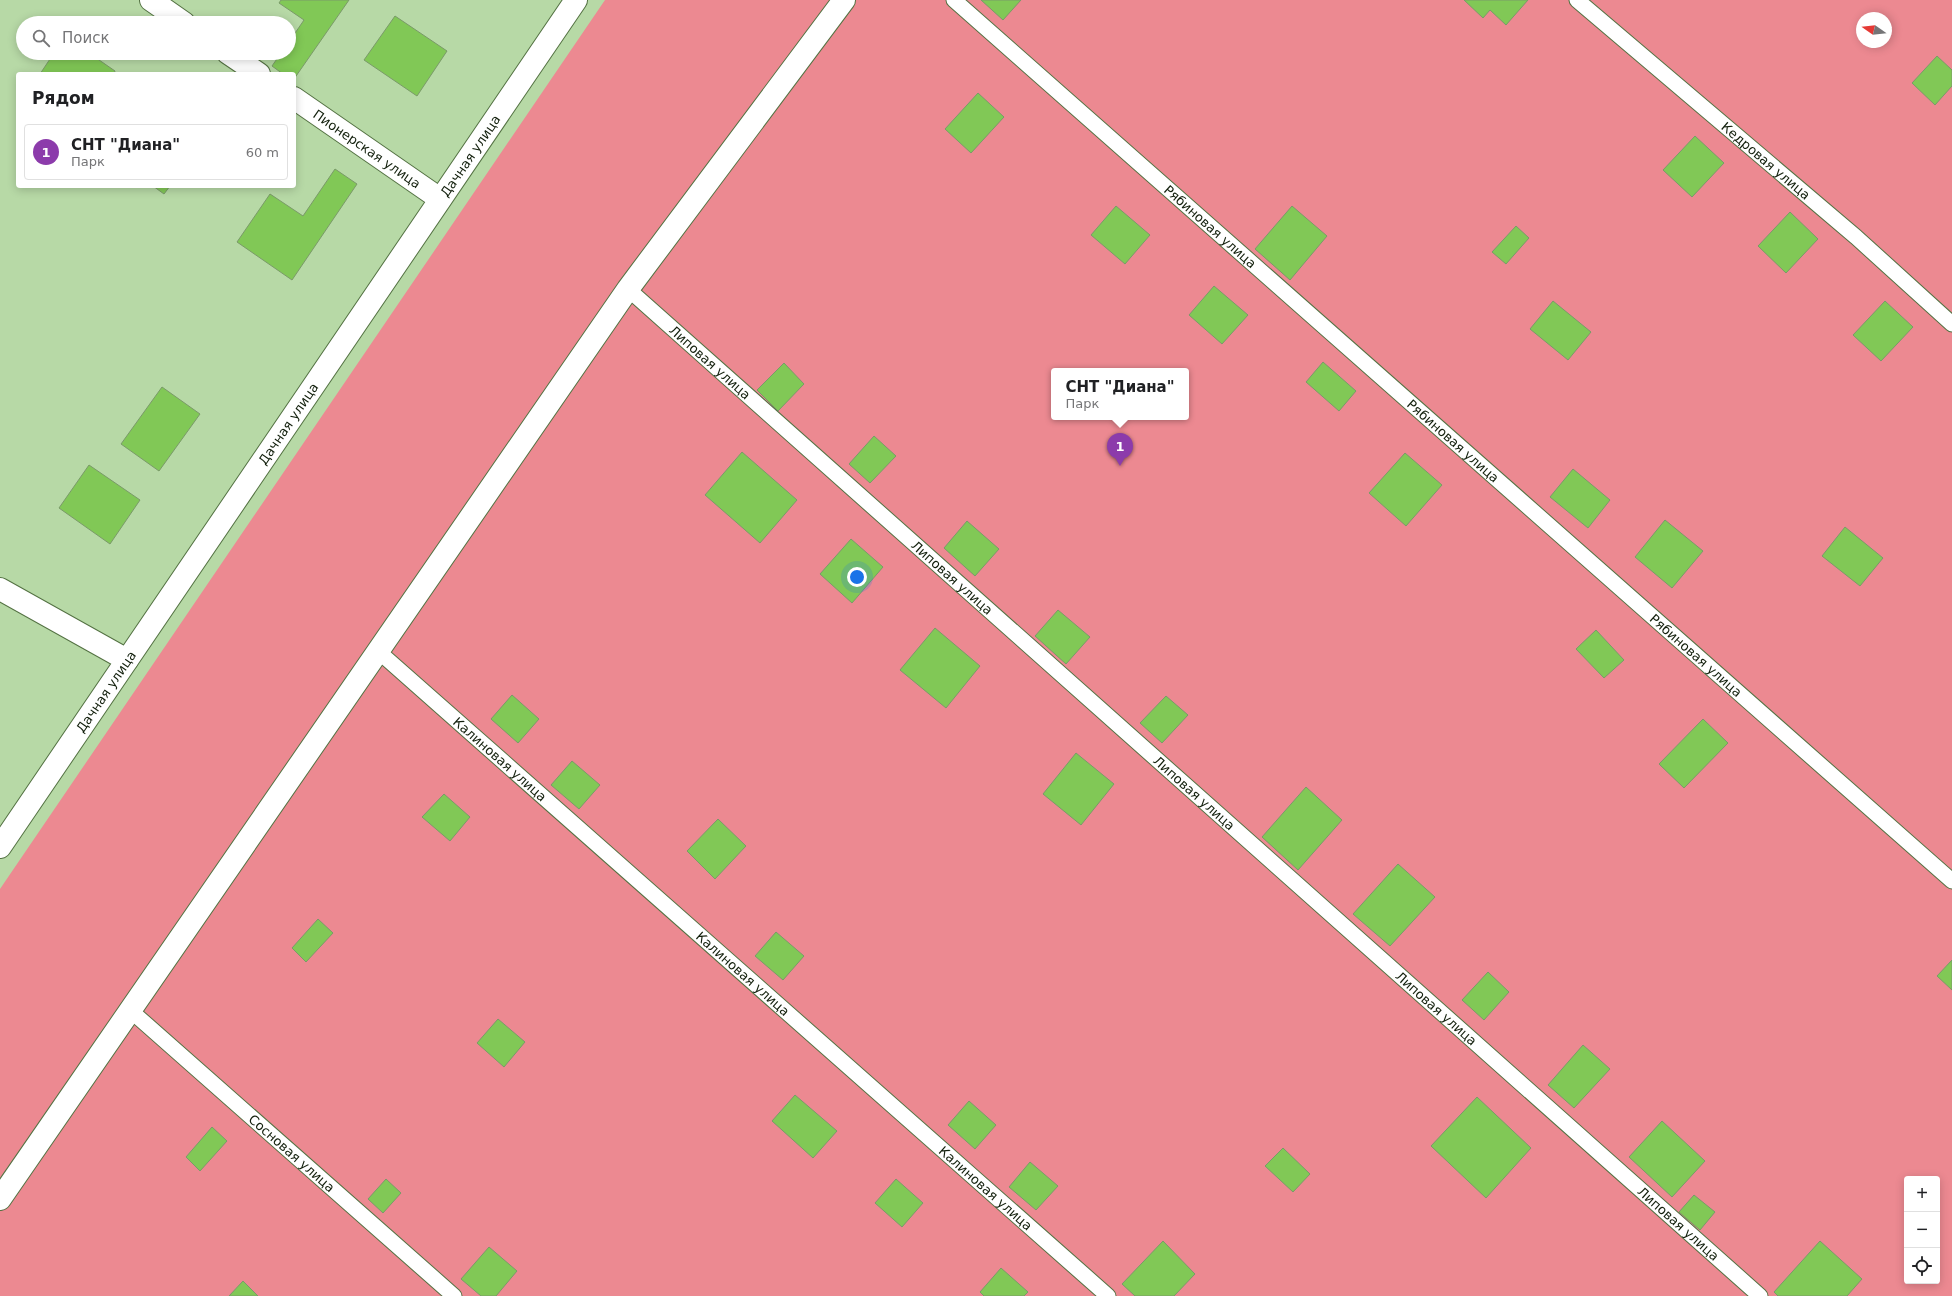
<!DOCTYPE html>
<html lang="ru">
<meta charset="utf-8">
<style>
:root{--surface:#fff;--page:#f6f6f6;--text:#202124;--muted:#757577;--line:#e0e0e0;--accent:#8c3bab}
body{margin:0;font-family:"DejaVu Sans",sans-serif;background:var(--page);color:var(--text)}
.controls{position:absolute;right:12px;bottom:12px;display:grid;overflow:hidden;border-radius:4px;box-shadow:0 2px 10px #0003}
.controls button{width:36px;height:36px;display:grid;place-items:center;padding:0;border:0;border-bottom:1px solid var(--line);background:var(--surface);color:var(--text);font:20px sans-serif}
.compass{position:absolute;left:1856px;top:12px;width:36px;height:36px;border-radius:50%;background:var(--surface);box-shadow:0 2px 10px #0003;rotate:284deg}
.you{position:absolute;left:857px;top:577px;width:14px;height:14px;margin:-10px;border:3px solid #fff;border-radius:50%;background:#1a73e8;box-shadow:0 0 0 6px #1a73e833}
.badge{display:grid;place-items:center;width:26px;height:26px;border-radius:50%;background:var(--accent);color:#fff;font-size:13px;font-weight:700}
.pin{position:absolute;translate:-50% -33px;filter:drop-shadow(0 1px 2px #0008)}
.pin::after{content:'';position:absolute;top:21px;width:14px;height:12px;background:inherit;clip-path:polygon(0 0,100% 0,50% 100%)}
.popup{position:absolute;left:1051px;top:368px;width:138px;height:52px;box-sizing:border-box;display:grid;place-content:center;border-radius:4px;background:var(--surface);filter:drop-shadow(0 1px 3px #0005);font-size:13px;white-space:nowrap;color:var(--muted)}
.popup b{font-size:15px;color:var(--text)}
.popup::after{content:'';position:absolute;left:50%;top:100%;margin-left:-8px;border:8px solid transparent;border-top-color:var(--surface)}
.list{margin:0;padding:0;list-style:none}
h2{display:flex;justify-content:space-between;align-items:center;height:52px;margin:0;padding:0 16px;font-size:17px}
h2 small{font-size:13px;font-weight:400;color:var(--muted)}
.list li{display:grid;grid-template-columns:26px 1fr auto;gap:12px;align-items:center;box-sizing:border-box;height:56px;margin:0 8px 8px;padding:0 8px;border:1px solid var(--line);border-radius:4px}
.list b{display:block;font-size:15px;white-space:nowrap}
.list p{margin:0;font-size:13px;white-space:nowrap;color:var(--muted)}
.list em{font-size:13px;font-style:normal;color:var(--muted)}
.icon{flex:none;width:22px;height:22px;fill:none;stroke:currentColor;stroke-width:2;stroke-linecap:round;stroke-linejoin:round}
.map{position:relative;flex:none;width:1952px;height:1296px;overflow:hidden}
.search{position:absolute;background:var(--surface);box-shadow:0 2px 10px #0003;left:16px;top:16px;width:280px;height:44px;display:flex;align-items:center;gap:10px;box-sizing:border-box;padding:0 14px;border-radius:22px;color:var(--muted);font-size:15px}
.panel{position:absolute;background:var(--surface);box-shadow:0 2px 10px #0003;left:16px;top:72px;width:280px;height:116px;border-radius:4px}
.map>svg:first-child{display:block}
.green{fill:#ec8991;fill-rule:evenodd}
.building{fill:#81c856;stroke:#7a9a69}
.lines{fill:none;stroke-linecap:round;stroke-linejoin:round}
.service-casing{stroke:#547243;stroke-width:17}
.minor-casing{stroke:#547243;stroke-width:24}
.service{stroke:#fff;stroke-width:15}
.minor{stroke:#fff;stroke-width:22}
.labels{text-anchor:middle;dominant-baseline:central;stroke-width:4;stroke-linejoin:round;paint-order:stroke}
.street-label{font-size:13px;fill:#121f0c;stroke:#c4e6b2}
</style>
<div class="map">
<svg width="1952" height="1296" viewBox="0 0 1952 1296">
<rect width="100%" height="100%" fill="#b7d9a6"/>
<path class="green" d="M605,0H1952V1296H0V889ZM1862,18H1886V42H1862ZM1054,371H1186V417H1054ZM1907,1179H1937V1281H1907Z"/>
<path class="building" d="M281,0H349L294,79V74H283L272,66L281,53H289V42L304,20L279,3Z
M981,0H1021L1003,20Z
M1464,0H1528L1506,25L1490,10L1483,18Z
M395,16L447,51L417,96L364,60Z
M54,53H89L115,71L114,74H40Z
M1937,56L1952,70V86L1935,105L1912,83Z
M978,93L1004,117L971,153L945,129Z
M1695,136L1724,163L1692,197L1663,170Z
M335,169L357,184L292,280L237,242L270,194L303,216Z
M153,186H170L164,194Z
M1116,206L1150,235L1125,264L1091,235Z
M1292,206L1327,236L1290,280L1255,249Z
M1790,212L1818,239L1786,273L1758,246Z
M1516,226L1529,238L1506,264L1492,252Z
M1214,286L1248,315L1222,344L1189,315Z
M1553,301L1591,332L1568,360L1530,329Z
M1885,301L1913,327L1881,361L1853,335Z
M1323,362L1356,391L1339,411L1306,382Z
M784,363L804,384L778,411L757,390Z
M162,387L200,414L159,471L121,444Z
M874,436L896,456L870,483L849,464Z
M742,452L797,500L760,543L705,495Z
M1405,453L1442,485L1406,526L1369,493Z
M89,465L140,500L110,544L59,508Z
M1573,469L1610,500L1588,528L1550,497Z
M1665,520L1703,551L1672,588L1635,557Z
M967,521L999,549L975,576L944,548Z
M1845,527L1883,558L1860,586L1822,556Z
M851,539L883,567L852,603L820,574Z
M1058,610L1090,637L1066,664L1035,636Z
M935,628L980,666L946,708L900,670Z
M1596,630L1624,660L1604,678L1576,649Z
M512,695L539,719L518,743L491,719Z
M1166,696L1188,715L1162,743L1140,723Z
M1703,719L1728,743L1684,788L1659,764Z
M1076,753L1114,784L1081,825L1043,794Z
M572,761L600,785L579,809L551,785Z
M1306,787L1342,820L1298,870L1262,837Z
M444,794L470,817L450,841L422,817Z
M718,819L746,846L715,879L687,851Z
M1398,864L1435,897L1390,946L1353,914Z
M318,919L333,933L306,962L292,948Z
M776,932L804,956L783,980L755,956Z
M1952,960V990L1937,976Z
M1488,972L1509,992L1484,1020L1462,1000Z
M498,1019L525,1042L504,1067L477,1043Z
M1583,1045L1610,1069L1574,1108L1548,1085Z
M795,1095L837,1131L813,1158L772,1121Z
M1477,1097L1531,1148L1486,1198L1431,1146Z
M969,1101L996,1125L975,1149L948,1125Z
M1662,1121L1705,1161L1672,1197L1629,1157Z
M212,1127L227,1141L200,1171L186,1157Z
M1283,1148L1310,1174L1293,1192L1265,1166Z
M1030,1162L1058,1186L1036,1210L1009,1187Z
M386,1179L401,1193L383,1213L368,1199Z
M896,1179L923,1203L902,1227L875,1203Z
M1694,1195L1715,1212L1700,1230L1679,1212Z
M1163,1241L1195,1274L1174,1296H1135L1122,1284Z
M1820,1241L1862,1279L1847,1296H1778L1774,1292Z
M489,1247L517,1271L496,1296H481L461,1279Z
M1001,1268L1028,1292L1024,1296H984L980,1292Z
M243,1281L258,1296H229Z"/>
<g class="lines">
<g class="service-casing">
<g id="service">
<path id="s1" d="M954,0L1952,881"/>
<path id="s2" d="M1577,0L1856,237L1952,324"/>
<path id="s3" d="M628,289L1760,1296"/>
<path id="s4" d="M378,651L1108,1296"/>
<path id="s5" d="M130,1010L454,1296"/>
</g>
</g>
<g class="minor-casing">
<g id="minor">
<path d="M151,0L184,23"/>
<path d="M228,53L259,74"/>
<path id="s6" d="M294,98L440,199"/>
<path d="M0,589L127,660"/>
<path id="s7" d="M0,847L576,0"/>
<path d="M0,1199L628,289L844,0"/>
</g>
</g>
<use href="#service" class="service"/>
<use href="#minor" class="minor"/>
</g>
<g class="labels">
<g class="street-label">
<text stroke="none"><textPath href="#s6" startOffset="89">Пионерская улица</textPath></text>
<text stroke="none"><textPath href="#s7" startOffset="836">Дачная улица</textPath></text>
<text stroke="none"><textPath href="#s2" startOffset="248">Кедровая улица</textPath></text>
<text stroke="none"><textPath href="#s1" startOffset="342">Рябиновая улица</textPath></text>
<text stroke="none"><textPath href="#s3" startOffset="110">Липовая улица</textPath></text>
<text stroke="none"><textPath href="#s7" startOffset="512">Дачная улица</textPath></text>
<text stroke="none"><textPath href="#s1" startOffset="666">Рябиновая улица</textPath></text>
<text stroke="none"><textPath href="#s3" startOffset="434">Липовая улица</textPath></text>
<text stroke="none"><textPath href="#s1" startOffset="990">Рябиновая улица</textPath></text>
<text stroke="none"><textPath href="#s7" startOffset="188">Дачная улица</textPath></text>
<text stroke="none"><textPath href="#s4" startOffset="163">Калиновая улица</textPath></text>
<text stroke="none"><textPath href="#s3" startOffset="758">Липовая улица</textPath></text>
<text stroke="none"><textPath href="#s4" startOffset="487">Калиновая улица</textPath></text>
<text stroke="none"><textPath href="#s3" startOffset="1082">Липовая улица</textPath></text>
<text stroke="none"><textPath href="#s5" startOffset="216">Сосновая улица</textPath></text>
<text stroke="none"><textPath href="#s4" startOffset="811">Калиновая улица</textPath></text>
<text stroke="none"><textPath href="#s3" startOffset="1406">Липовая улица</textPath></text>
</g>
</g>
</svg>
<div class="controls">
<button>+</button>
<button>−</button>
<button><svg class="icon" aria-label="locate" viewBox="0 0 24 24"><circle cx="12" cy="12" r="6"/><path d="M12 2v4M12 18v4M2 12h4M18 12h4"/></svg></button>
</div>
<svg class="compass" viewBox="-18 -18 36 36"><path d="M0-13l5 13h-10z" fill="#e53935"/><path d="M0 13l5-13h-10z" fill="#757577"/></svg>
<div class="you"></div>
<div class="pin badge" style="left:1120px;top:466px">1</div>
<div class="popup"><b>СНТ &quot;Диана&quot;</b>Парк</div>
<div class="search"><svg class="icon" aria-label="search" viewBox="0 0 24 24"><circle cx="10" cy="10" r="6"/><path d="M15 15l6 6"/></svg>Поиск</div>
<section class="panel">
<h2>Рядом<small></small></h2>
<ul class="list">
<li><span class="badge">1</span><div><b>СНТ &quot;Диана&quot;</b><p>Парк</p></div><em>60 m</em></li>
</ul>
</section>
</div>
